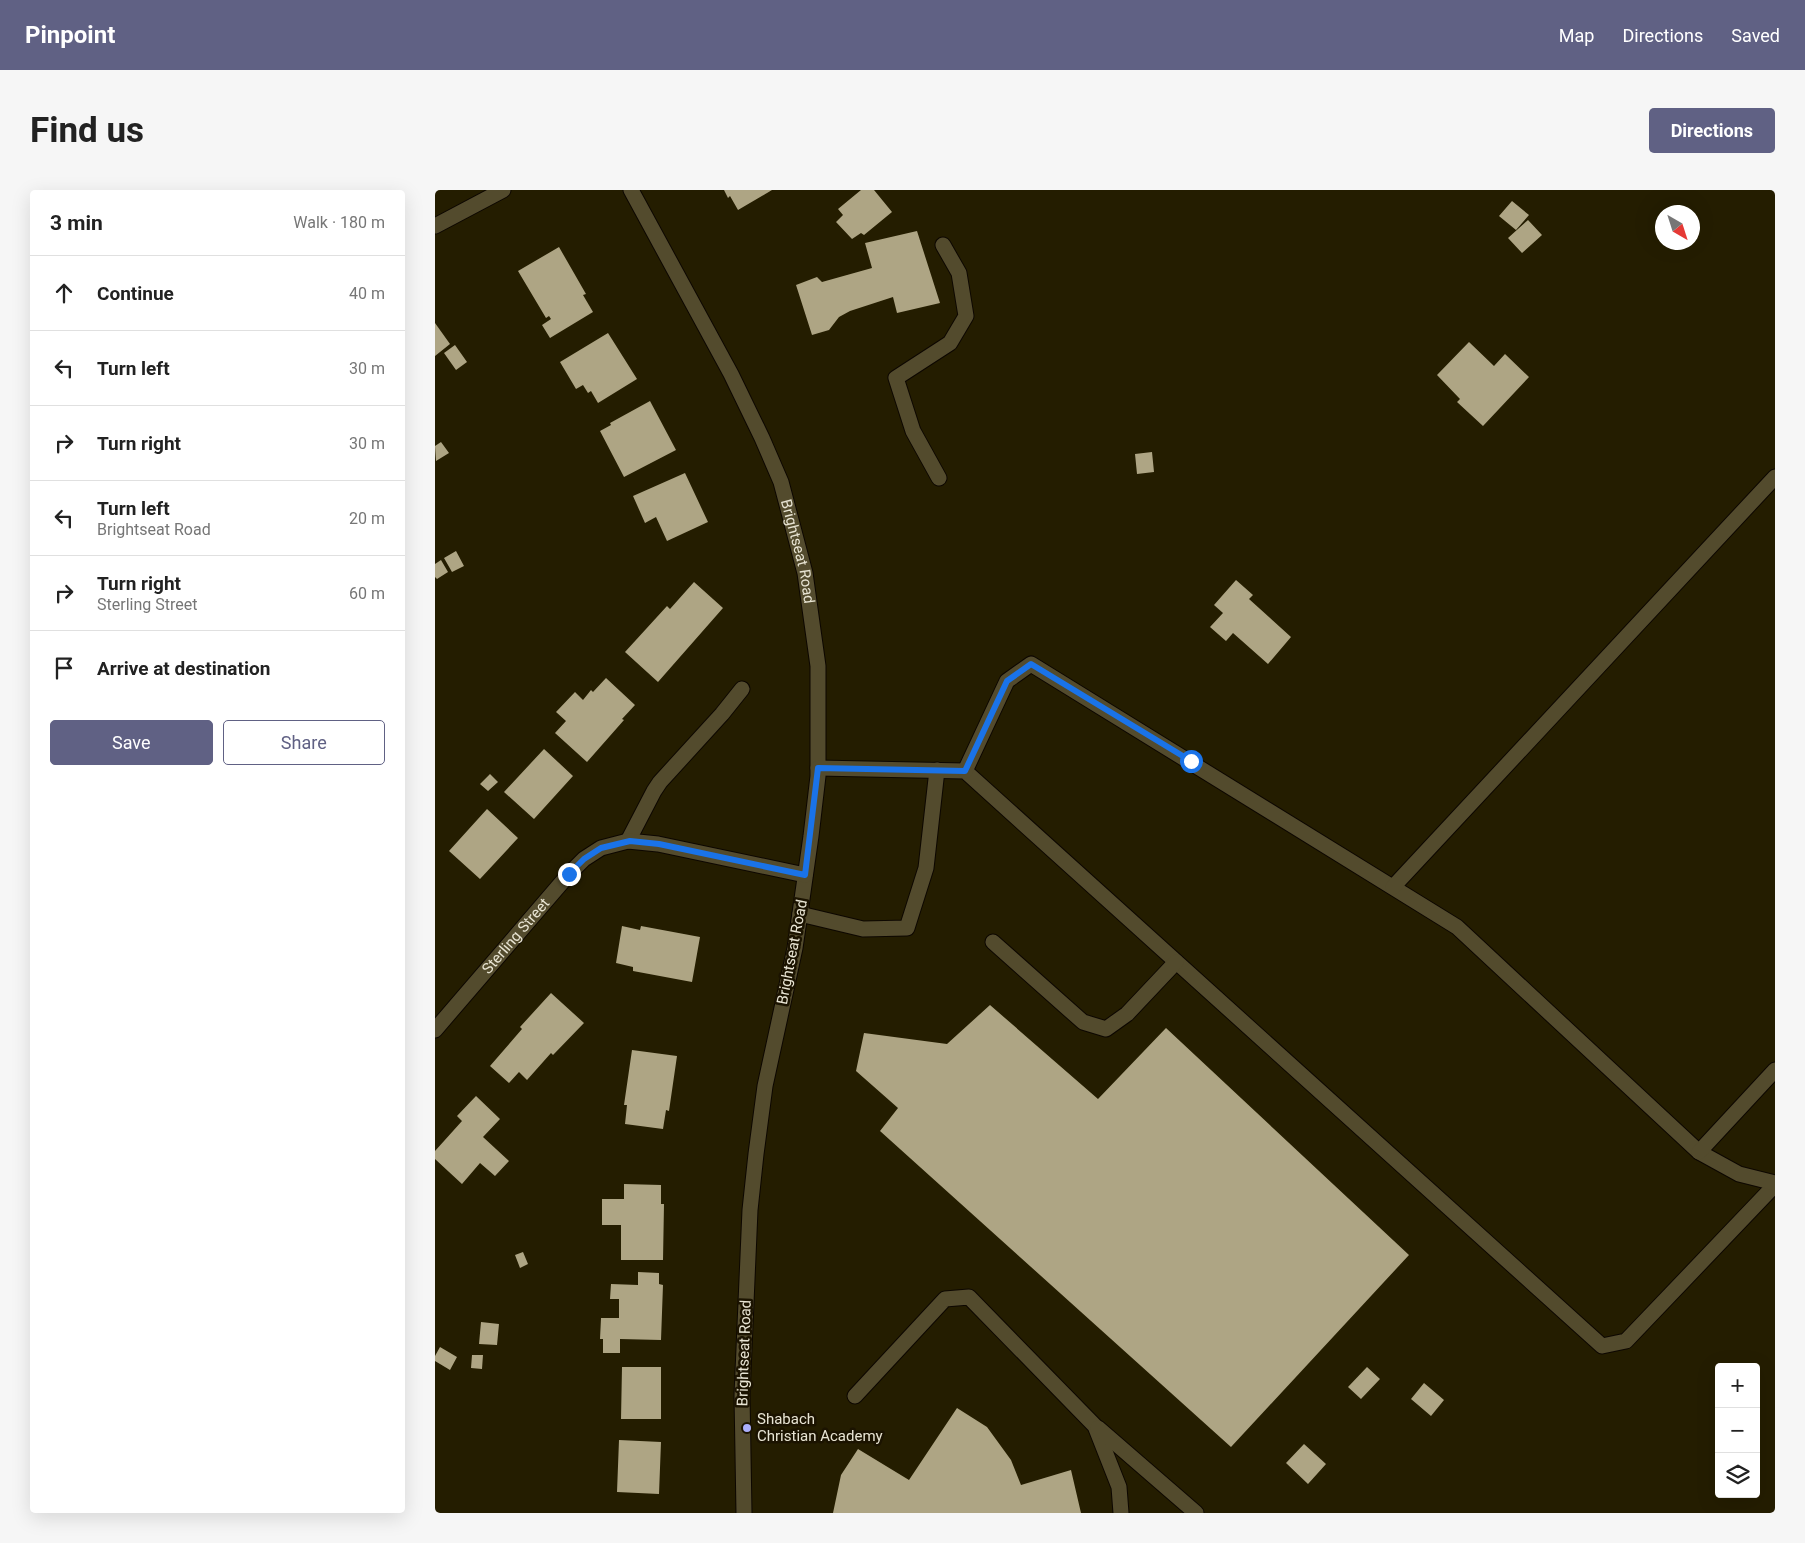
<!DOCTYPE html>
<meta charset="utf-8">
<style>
:root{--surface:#fff;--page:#f6f6f6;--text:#222;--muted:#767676;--line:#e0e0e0;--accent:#606184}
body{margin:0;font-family:Roboto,sans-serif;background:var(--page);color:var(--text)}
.controls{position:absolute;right:15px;bottom:15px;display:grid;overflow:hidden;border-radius:5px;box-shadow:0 5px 20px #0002}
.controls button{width:45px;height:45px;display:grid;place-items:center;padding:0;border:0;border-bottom:1px solid var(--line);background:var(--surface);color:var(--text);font:25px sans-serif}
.compass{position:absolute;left:1220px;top:15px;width:45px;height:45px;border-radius:50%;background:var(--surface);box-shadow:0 5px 20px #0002;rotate:141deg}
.stop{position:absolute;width:15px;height:15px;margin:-11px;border:4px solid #1a73e8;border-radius:50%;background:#fff}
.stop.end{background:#1a73e8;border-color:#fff;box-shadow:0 1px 5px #0008}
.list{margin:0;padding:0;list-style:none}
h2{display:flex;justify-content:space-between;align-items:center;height:65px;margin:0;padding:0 20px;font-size:21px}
h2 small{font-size:16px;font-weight:400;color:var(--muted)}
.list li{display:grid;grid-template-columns:32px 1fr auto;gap:15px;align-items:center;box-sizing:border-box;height:75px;padding:0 20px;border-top:1px solid var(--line)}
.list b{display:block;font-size:19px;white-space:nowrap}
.list p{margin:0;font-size:16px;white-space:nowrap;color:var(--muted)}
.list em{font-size:16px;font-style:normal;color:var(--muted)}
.actions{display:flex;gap:10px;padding:15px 20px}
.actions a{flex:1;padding:11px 0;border:1px solid var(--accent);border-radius:5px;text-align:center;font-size:18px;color:var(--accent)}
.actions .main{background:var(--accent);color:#fff}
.icon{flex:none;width:28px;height:28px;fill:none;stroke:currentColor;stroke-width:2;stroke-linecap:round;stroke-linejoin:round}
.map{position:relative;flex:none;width:1340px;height:1323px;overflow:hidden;border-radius:5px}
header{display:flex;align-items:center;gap:30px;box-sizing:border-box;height:70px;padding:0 25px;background:var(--accent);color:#fff}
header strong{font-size:24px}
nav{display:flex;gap:28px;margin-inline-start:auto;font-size:18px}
.intro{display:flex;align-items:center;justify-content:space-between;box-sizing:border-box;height:120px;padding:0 30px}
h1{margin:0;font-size:35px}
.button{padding:12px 22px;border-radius:5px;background:var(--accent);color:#fff;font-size:18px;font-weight:700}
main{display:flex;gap:30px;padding:0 30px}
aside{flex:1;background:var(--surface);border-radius:5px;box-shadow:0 5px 20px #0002}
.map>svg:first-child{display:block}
.building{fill:#aea584}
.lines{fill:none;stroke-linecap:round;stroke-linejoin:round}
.minor-casing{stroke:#0d0700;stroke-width:17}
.minor{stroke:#534b2d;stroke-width:15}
.route{stroke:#1a73e8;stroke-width:6}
.poi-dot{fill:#abaffb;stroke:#1b1300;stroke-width:2}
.labels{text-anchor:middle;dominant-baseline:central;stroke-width:5;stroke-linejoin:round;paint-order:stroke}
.street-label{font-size:15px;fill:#e8e4d3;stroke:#1b1300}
.poi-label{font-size:15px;fill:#e8e4d3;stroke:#1b1300;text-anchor:start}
</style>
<header>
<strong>Pinpoint</strong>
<nav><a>Map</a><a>Directions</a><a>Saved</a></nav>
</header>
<div class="intro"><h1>Find us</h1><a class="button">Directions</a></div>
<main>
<aside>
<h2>3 min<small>Walk · 180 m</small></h2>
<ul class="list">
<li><svg class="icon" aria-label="ahead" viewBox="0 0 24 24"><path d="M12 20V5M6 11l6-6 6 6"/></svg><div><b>Continue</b></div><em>40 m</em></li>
<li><svg class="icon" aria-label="left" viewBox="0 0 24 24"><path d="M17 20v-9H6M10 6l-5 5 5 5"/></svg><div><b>Turn left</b></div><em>30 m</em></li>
<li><svg class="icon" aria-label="right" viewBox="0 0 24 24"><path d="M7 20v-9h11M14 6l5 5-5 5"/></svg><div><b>Turn right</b></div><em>30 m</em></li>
<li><svg class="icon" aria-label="left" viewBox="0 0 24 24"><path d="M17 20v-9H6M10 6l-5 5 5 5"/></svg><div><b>Turn left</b><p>Brightseat Road</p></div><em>20 m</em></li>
<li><svg class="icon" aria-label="right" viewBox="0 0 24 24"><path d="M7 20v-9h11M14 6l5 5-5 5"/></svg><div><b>Turn right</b><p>Sterling Street</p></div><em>60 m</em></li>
<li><svg class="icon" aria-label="arrive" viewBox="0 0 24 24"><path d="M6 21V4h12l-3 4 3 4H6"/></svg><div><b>Arrive at destination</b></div></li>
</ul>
<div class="actions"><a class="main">Save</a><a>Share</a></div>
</aside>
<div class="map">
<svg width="1340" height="1323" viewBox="0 0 1340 1323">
<rect width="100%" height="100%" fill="#241d00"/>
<path class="building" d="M289,0H337L303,20L295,6L293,8Z
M426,0H439L457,22L429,45L426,43L417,49L401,32L408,25L403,19Z
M1077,11L1094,25L1081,40L1064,26Z
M1093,30L1107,45L1087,63L1073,48Z
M482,41L505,113L462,123L458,107L415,121L404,127L394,140L377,145L361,95L382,87L387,92L437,78L430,53Z
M124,57L151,104L148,105L158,122L115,148L107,135L116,129L114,126L111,128L83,81Z
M0,133L15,154L0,166Z
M173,143L202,189L163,213L156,201L153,203L148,195L141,199L125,172Z
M1034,152L1059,176L1070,164L1094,187L1048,236L1022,212L1025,209L1002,185Z
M20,155L32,172L21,180L9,163Z
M215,211L241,260L189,287L165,241L176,235L175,233Z
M6,252L14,263L1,271L0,256Z
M717,262L719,282L702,284L700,264Z
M250,283L273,332L232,351L221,327L210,333L198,306Z
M21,361L29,376L17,382L9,368Z
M6,370L13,382L2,389L0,387V374Z
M801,390L818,405L814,409L856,447L833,474L798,443L791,451L775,437L788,423L779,415Z
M259,392L288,418L223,492L190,462L232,416L235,419Z
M171,488L200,515L187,529L189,530L152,572L120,543L131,531L121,522L140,502L148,510L156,500L158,502Z
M109,559L138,586L99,629L69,602Z
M55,584L63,592L53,601L45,594Z
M52,619L83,648L45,689L14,661Z
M187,736L205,740L206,736L265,747L257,792L198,781V777L181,773Z
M116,803L149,833L118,865L116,863L92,890L84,882L74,893L55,876L87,839L85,837Z
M555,815L663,909L731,838L974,1065L796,1257L445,941L463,918L421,881L429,843L512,854Z
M197,860L242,866L234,921L231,920L228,939L190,934L192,915H189Z
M41,906L65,929L48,947L74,971L60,986L45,973L27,994L0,969V961L27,931L22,926Z
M189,994L226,995V1014H229L228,1070H186V1035H167V1009H189Z
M88,1062L93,1074L85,1078L80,1065Z
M203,1082L224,1083V1094L228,1095L226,1150L185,1149V1163H168V1149H165L166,1128H184V1109H175L176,1094L203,1095Z
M46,1132L64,1134L62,1155L44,1154Z
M5,1157L22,1167L15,1180L0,1171V1166Z
M37,1165H48L47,1179L36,1178Z
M187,1177H226V1229H186Z
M932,1177L945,1189L926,1209L913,1197Z
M989,1193L1009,1210L996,1226L976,1209Z
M522,1218L552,1237L576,1270L586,1295L636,1280L646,1323H398L406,1285L423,1259L474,1290Z
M184,1250L226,1252L224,1304L182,1302Z
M869,1254L891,1274L873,1294L851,1273Z"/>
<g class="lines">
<g class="minor-casing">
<g id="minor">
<path id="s1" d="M196,0L296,184L327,248L346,292L370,383L383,476V586L376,646L360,758L330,896L321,964L315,1020L307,1205L309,1323"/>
<path d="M0,36L68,0"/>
<path d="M504,288L478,241L461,188L515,153L531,126L524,83L508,55"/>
<path d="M383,578L530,581L1167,1156L1191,1151L1340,995"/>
<path d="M530,581L572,491L596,474L1022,737L1264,962L1304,984L1340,993"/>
<path d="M193,651L219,601L225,592L287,524L307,499"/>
<path d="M958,697L1340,287"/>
<path d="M365,724L428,739L472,738L491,678L502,580"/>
<path d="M558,752L648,832L671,839L692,824L741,772"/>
<path id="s2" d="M0,840L134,684L149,669L166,658L193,651L223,654L370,685"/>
<path d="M1264,962L1340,880"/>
<path d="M420,1206L510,1109L534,1107L660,1236L684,1297L686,1323"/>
<path d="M663,1238L761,1323"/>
</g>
</g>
<use href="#minor" class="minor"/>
</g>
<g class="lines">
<path class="route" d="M134,684L149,669L166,658L195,651L224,654L370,685L383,578L530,581L572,491L596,474L756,571"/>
</g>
<circle class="poi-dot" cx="312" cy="1238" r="5"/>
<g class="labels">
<g class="street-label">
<text stroke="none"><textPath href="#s1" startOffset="400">Brightseat Road</textPath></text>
<text stroke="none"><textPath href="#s2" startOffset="124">Sterling Street</textPath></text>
<text transform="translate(357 762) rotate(-79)">Brightseat Road</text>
<text transform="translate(309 1163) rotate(-88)">Brightseat Road</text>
</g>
<g class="poi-label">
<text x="322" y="1229">Shabach<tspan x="322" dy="17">Christian Academy</tspan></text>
</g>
</g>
</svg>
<div class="controls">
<button>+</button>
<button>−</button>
<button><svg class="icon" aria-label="layers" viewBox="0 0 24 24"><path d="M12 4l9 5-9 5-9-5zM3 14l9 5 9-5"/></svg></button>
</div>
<svg class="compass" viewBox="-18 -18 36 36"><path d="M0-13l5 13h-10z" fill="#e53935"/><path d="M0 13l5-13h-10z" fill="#767676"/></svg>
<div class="stop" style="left:756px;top:571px"></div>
<div class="stop end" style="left:134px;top:684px"></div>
</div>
</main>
